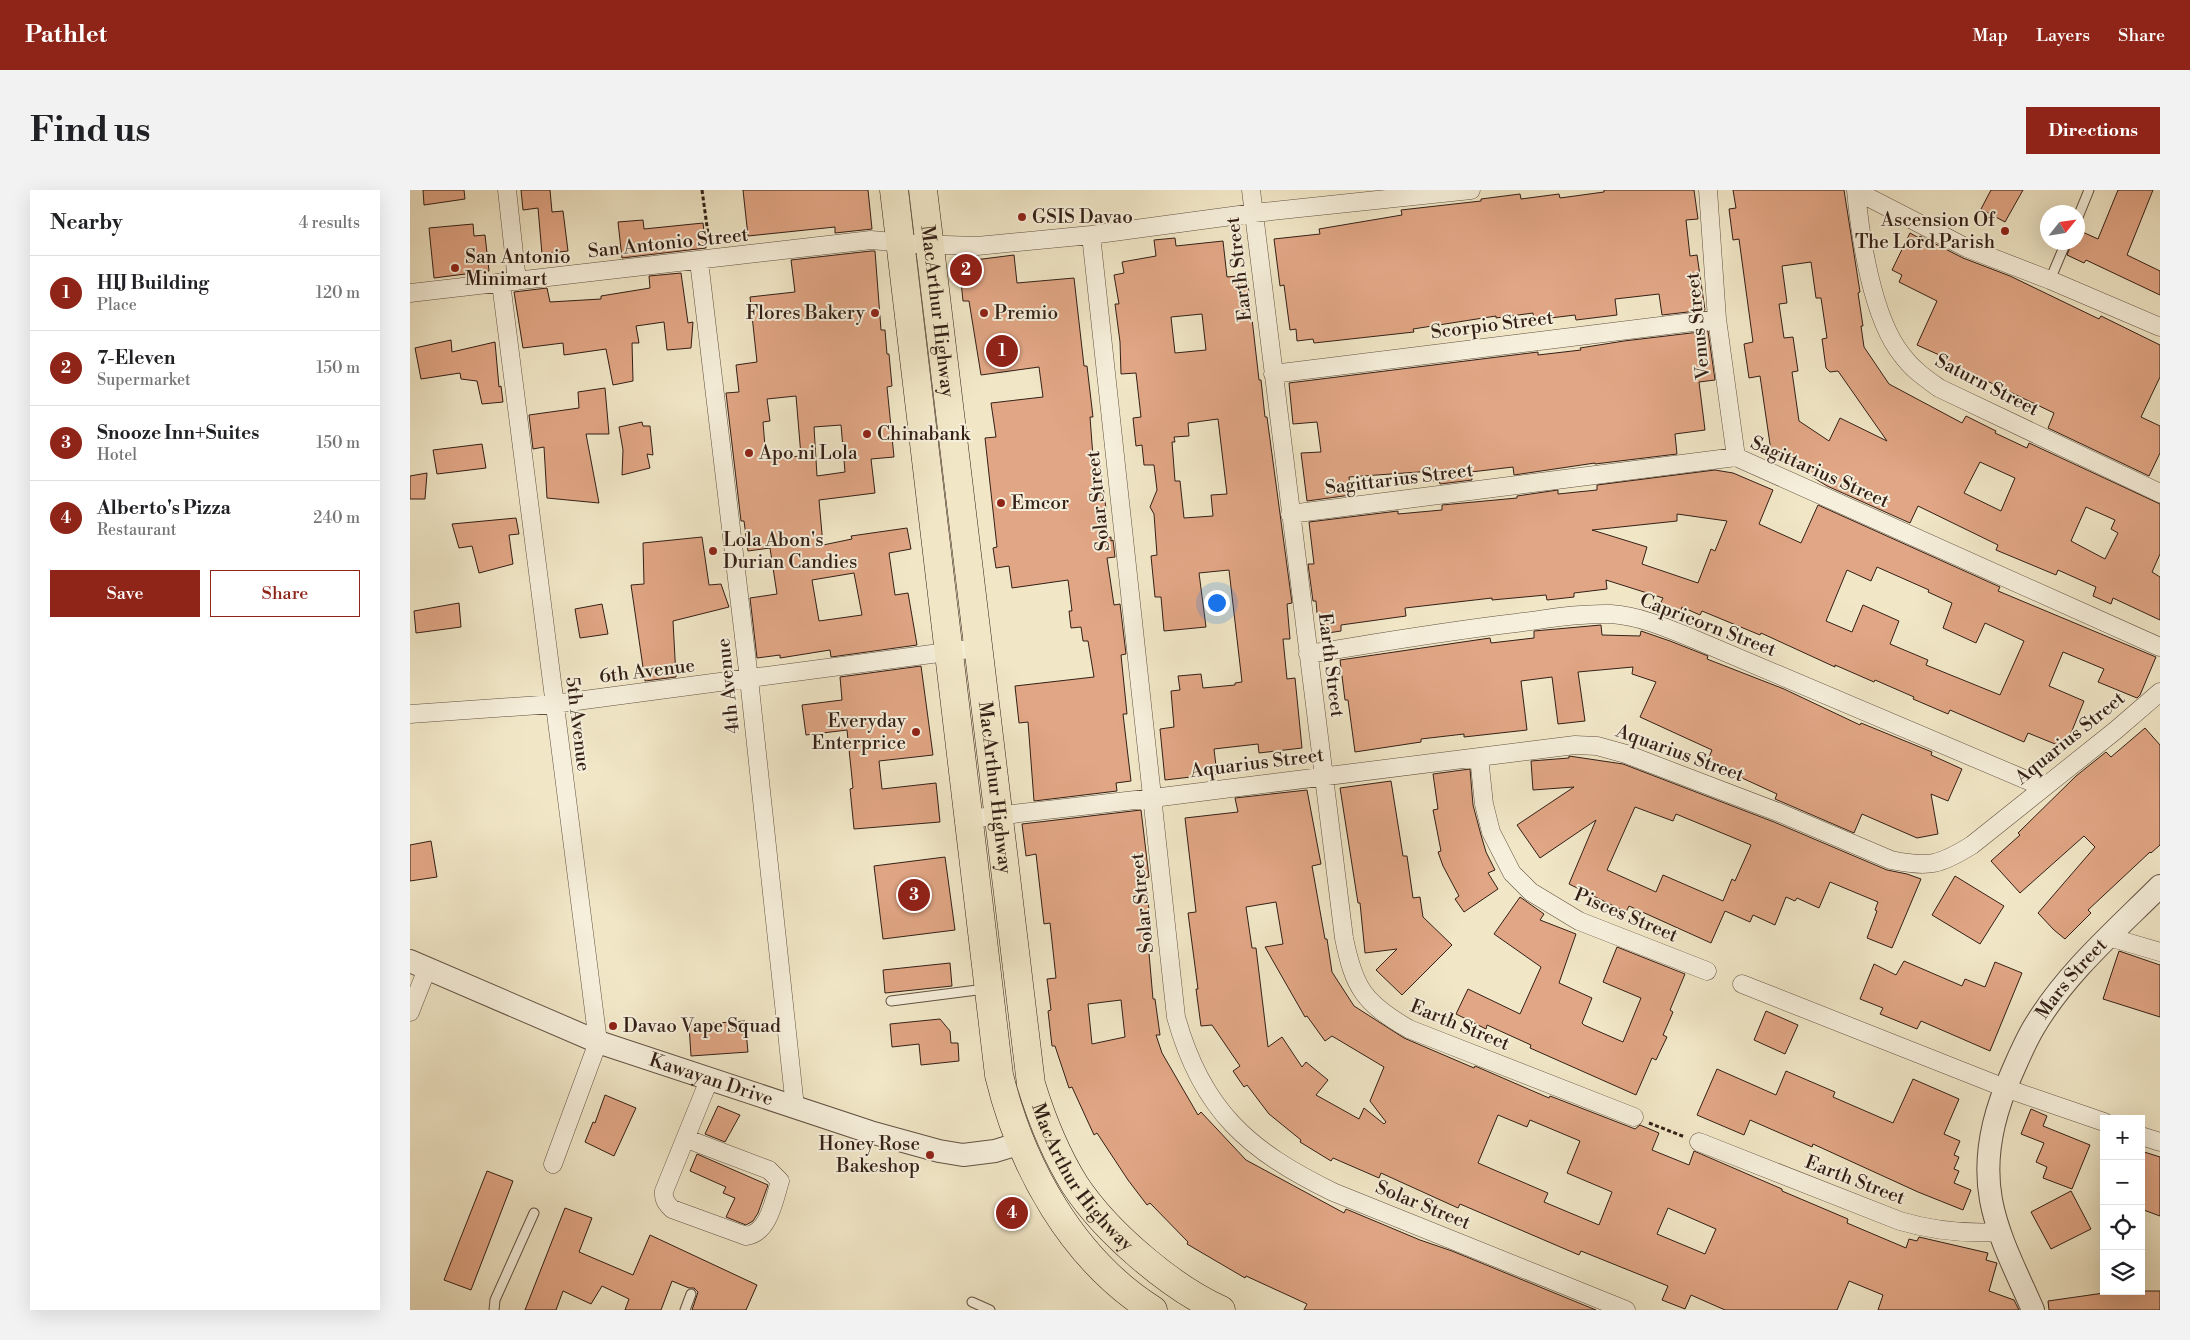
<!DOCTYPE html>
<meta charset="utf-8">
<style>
:root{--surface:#fff;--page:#f2f2f2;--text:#202124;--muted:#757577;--line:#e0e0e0;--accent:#8f2418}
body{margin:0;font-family:"Libre Bodoni",serif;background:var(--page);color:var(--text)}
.controls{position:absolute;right:15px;bottom:15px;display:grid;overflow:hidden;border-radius:0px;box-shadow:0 5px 20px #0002}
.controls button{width:45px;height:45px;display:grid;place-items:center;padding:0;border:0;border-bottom:1px solid var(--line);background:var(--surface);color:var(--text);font:25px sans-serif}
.compass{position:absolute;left:1630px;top:15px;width:45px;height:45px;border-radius:50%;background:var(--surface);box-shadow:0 5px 20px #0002;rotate:60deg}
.you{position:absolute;left:806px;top:412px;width:18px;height:18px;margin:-12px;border:4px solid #fff;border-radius:50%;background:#1a73e8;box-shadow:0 0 0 8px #1a73e833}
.badge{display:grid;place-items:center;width:32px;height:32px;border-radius:50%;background:var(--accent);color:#fff;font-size:16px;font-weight:700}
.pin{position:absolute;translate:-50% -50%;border:2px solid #fff;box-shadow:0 1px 5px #0006}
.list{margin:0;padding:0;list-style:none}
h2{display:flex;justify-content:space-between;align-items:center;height:65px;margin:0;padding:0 20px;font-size:21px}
h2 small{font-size:16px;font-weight:400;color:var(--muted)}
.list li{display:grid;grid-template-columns:32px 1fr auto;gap:15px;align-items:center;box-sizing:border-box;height:75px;padding:0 20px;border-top:1px solid var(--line)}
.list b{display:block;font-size:19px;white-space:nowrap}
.list p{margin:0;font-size:16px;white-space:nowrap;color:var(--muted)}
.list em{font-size:16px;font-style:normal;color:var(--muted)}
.actions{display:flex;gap:10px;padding:15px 20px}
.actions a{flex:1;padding:11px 0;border:1px solid var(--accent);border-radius:0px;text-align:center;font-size:18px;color:var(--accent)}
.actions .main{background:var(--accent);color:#fff}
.icon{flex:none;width:28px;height:28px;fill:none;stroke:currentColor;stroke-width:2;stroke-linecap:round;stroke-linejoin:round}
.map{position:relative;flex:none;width:1750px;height:1120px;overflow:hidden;border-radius:0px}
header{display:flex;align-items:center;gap:30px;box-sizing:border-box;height:70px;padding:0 25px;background:var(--accent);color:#fff}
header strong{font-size:24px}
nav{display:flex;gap:28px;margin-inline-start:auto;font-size:18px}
.intro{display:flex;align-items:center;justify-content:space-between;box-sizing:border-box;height:120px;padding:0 30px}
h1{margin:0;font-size:35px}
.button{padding:12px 22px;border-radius:0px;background:var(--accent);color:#fff;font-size:18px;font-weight:700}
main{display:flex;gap:30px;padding:0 30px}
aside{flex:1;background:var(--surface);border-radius:0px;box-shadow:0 5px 20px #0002}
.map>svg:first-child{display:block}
.building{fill:#e1a685;stroke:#331f16;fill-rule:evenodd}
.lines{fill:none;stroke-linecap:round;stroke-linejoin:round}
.service-casing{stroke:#625142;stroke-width:11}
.minor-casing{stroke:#625142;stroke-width:19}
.tertiary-casing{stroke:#625142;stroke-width:24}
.primary-casing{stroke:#331f16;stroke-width:29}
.path{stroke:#331f16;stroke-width:3;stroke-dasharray:4 2.5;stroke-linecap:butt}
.service{stroke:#f6efdb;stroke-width:9}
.minor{stroke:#f6efdb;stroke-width:18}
.tertiary{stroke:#f6efdb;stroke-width:22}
.primary{stroke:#f1e7c7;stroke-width:28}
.poi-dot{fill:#8f2418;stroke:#f6efdb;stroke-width:2}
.labels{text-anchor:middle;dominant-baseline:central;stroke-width:4;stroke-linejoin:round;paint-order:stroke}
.poi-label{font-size:19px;fill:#331f16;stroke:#f6efdb;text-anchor:start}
.street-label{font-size:19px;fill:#331f16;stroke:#f6efdb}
</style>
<header>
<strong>Pathlet</strong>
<nav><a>Map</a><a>Layers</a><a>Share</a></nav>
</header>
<div class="intro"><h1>Find us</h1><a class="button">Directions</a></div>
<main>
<aside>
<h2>Nearby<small>4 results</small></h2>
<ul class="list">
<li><span class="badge">1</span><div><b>HIJ Building</b><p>Place</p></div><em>120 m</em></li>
<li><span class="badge">2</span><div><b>7-Eleven</b><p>Supermarket</p></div><em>150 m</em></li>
<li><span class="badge">3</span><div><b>Snooze Inn+Suites</b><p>Hotel</p></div><em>150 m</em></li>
<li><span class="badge">4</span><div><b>Alberto's Pizza</b><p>Restaurant</p></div><em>240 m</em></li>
</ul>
<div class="actions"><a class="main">Save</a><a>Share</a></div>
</aside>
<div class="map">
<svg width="1750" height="1120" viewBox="0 0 1750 1120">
<rect width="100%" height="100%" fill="#f1e7c7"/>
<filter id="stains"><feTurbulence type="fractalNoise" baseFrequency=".004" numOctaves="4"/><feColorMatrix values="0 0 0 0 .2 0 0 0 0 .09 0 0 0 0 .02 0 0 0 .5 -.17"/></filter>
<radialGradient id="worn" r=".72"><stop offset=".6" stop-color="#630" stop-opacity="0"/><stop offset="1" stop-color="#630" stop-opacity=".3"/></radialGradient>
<path class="building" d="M13,0H54L55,9L14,15Z
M111,0H140L142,22L153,21L158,61L132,64L128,18L113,20Z
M333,0H458L462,39L425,43V37L338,46Z
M1194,0H1284L1288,29L1276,30L1280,66L1287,65L1295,120L1252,125L1249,104L1205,109L1207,125L1166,130L1165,125L1124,130L1123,123L1086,128V126L1003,139L1004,142L904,153L903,149L887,151L886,139L880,140L874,95L870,96L864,49L910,44L909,39L992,25L991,20L1071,11V9L1110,4L1111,9L1149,4L1150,8L1194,2Z
M1323,0H1434L1450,102L1448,103L1453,136H1451L1454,157L1479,194L1552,233L1556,226L1586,241L1585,243L1617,258L1619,253L1750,314V364L1742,382L1750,387V430L1703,408L1701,414L1683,406L1686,397L1648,380L1646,385L1586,360L1588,355L1508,316L1500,333L1417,296L1361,261L1350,186L1339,188L1334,154L1343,152L1329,49L1323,50L1319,19L1326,18ZM1401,72L1406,108H1411L1417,148L1412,149L1416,178L1420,182L1428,181L1477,251L1430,228L1419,251L1389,231L1382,182L1388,181L1383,147L1374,148L1369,114L1377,113L1372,76ZM1570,272L1605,288L1591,321L1554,303ZM1676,317L1705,330L1701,339L1708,343L1695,369L1661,351Z
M1581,0H1613L1595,32L1571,19Z
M1708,0H1743L1717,65L1750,81V105L1676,70L1674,73L1657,65L1662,52H1668V40L1688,49Z
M233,30L234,39L293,33L296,58L212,68L208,32Z
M63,34L64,46L75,45L79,81L24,88L19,38Z
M1500,43L1509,48L1510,46L1553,68L1600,86L1689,129L1691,126L1750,155V187L1731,227L1750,236V263L1739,286L1638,238L1644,223L1535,171L1536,168L1507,155L1527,111L1489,92L1492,85L1482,80Z
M765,48L766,56L813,51L817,87L837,85L849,190H851L855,227H857L882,413L877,414L880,449H873L877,489L885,488L892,558L849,563L848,554L804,559L807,584L755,590L750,539L764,537L761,501L770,500L768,486L791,484L793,498L825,495V493L832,492L819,380L789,383L796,437L754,441L751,407H745L741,366L747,365L744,324L740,317L747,300L744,275H734L732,255L726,256L723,228L731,227L726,183L711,184L710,152L705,114H709L704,85L714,83L712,72L746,66L744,50ZM792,124L796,160L765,163L761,127ZM808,229L817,304L801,305L803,326L774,328L770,291H765L762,252H765L764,247L779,246L778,233Z
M461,61H465L471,140H475L477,164H479L482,196L477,197L484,267L461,269L465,303L409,310L413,355L442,349L441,346L497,338L501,359L479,363L485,405L498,403L507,455L421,467L420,460L370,468V465L347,468L340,408L367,404L360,358L338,361L334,331H331L316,203L329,202L326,175L347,172L340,107L385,102L381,70ZM386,206L391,266L356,269L353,232L360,231L357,209ZM431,235L435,282L407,286L404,237ZM444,383L452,425L409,431L402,390Z
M604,65L607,93L664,88L674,176H677L683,227H680L683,267L689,266L696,319L690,320L694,348L701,347V351L703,350L705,367L697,368L704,415L710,414L716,464L711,465L717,524H713L721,591L706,593L707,601L624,611L618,532L609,533L605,496L684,487L678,451H673L671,437L661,438L659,421H662L658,390L602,398L599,376L586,378L583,358L587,357L575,248L586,247L581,213L633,207L629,177L571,185L559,111H553L549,72Z
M271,83L278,133L283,132L281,158L257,160L254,132L226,136L229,153H222L223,191L203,195L196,159L154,165L153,153L113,158L104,102L137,98L140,112L191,109V106L240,98L239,86Z
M1298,141L1305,190L1289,192L1295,240L1265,244L1267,264L1185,274V273L1104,285L1103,277L1061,282L1062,290L1030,294L1029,290L1023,291L1022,281L939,287L941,305L897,311L891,263L911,262L907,232L883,234L879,193L1128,162V165L1171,160L1170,158L1214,151Z
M41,150L42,162L85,152L89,197L91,196L93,212L72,214L67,191L51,189L50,183L11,189L5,158Z
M195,198L199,244H176L189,313L137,308L134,257L123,259L119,225L169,218L168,202Z
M232,232L233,236H240L243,265L237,264L240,278L212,285L213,260L209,237Z
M72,254L76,278L27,284L23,260Z
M1305,280L1323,283L1363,300L1349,334L1391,353L1408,315L1590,397L1588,401L1746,467L1730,505L1727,508L1688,492L1694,479L1653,462L1639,496L1674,511L1655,558L1618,543L1614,552L1540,520L1538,524L1503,509L1504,507L1465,490L1464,492L1425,475V477L1351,443L1350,445L1292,421L1290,425L1272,417L1270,422L1250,414L1253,408L1196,390L1197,399L1164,403V407L1137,410L1136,405L1082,410V408L995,418L996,426L931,435V441L911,444L909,423H907L906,411H903L898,374H904L899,332L988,321V324L1032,320V315L1107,308V306L1148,300V304L1187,300V295ZM1267,324L1317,331L1305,361L1301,359L1288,393L1232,374L1237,357L1182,340L1267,331ZM1467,377L1519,400L1518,402L1542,413L1533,438L1566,453L1575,433L1614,451L1590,505L1516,475L1518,470L1480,454L1489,431L1453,415L1442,442L1416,431L1437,380L1461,391Z
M17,283L15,309H0V286Z
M106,328L109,344L99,345L103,374L69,383L62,356L49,358L42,334Z
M292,347L299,395L311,394L319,417L263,431L266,487L235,491L221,395L234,394L233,353Z
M49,413L51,437L6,443L4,421Z
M192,414L198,444L170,448L165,419Z
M1191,435L1192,445L1230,446L1231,441L1260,451L1298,466L1297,469L1374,499L1450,535L1451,533L1522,562L1521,565L1552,579L1538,611L1521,604L1528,644L1507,648L1452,624L1444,643L1365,609L1367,604L1297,572L1302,560L1230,527L1246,492L1222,484L1223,477L1168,482L1175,531L1148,534L1142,487L1111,491L1117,540L1054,547V544L1011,549V552L945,562L938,510H935L930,470L1080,448L1081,453L1124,448V441Z
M511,476L523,565L469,571L472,599L526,593L530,632L444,639L440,599L443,598L437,540L396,545L392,515L432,510L430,487Z
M1735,538L1750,555V655L1741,663L1740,662L1678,720L1681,723L1655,749L1644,740L1628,723L1685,657L1674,646L1610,703L1581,671L1610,645L1608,643L1666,586L1696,562L1701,567Z
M1159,566L1213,574L1364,632L1477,680L1497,684L1511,689L1482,758L1457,748L1467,721L1465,720L1468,712L1420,692L1409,718L1387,708L1385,711L1376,707L1365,735L1343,725L1340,732L1315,721L1301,753L1219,716L1216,722L1159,694L1186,630L1130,668L1107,635L1164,597L1123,600L1121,571L1159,568ZM1225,617L1263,631L1266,624L1341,655L1325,691L1322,689L1313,711L1253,685L1246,702L1197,680Z
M1060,579L1063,615L1071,645L1076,662L1085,680L1078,683L1088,699L1054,722L1045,709L1049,706L1033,676L1028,662L1031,661L1023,620L1028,619L1023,584Z
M981,591L993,666H997L1003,708L1010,707L1013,727L1042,755L992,805L966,780L987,759L955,763L950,713H948L930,598Z
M897,600L911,674L902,676L915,749H917L922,782L944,816L994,848L1064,878L1065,876L1139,908L1140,906L1220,937L1225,939L1230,935L1249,943L1242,960L1279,975L1284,961L1372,999V1001L1438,1029L1437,1033L1496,1058L1499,1049L1507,1051L1509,1047L1578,1063L1576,1070L1587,1073L1579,1101L1604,1110L1609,1120H1468L1473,1105L1439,1091L1427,1120H1315L1281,1105L1275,1119L1252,1110L1258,1096L1171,1061L1169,1065L1050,1014L1048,1018L971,983L969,988L923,968L921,971L890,952L891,950L859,924L837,895L834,897L823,881L830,876L802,835L791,836L786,799H788L778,723L786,722L775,628L828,622L825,608ZM866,712L873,754L855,757L895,827L897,826L915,851L922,846L974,877L960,911L976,932L974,934L954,918L949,929L906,905L918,890L896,872L892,877L872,847L858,857L846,758H842L836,717ZM1088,925L1117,937L1120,930L1170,951L1157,983L1202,1002L1189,1035L1134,1012L1138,1003L1068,973ZM1258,1018L1306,1039L1295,1064L1247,1044Z
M731,620L739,687L735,688L740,728L736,729L743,809H745L750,845H746L752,863L788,925L791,922L836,970L934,1023L936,1019L1010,1050L1042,1061L1186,1120H894L897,1114L836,1086L835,1088L777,1054L778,1052L740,1013L737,1015L718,990L687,943L684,945L662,897L659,898L645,856H642L638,821L641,820L637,789L646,788L640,733L634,734L626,664L616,666L612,634ZM711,810L715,847L682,854L678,814Z
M21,651L27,687L0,691V655Z
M535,667L545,740L473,749L464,676Z
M1545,686L1594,716L1570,754L1522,725Z
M1110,707L1134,724L1130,730L1166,744L1149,793L1182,808L1172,833L1174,835L1213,852L1231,808L1193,792L1207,757L1275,784L1260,820L1263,822L1253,845L1257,847L1246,870L1242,868L1226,905L1120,858L1121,855L1077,835L1076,839L1046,824L1058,799L1110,824L1131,777L1084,744Z
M1709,761L1750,775V827L1693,809Z
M1494,771L1552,796L1555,789L1575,797L1585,772L1612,783L1580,861L1511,831L1507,839L1470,824L1473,818L1450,809L1464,774L1486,785Z
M540,773L542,796L475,803L473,780Z
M1356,821L1388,835L1375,864L1344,850Z
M530,829L540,841L541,853H548L549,871L511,875L509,854L482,857L480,834Z
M335,831L338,862L281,866L279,835Z
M1307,879L1366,905L1376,881L1425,902L1423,907L1483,933L1503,889L1549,909L1534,944L1550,951L1544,965L1549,967L1544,979L1549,981L1544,993L1561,1000L1553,1020L1508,1002L1403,954L1402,957L1340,930L1334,945L1287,925Z
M195,905L226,918L204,966L175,952L183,932L185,933Z
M308,916L330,925L315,952L295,944Z
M1621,919L1637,926L1633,936L1680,955L1662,999L1633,988L1637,977L1626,972L1634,953L1611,944Z
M1731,961L1750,967V1026L1731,1019Z
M287,964L358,995L348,1023L343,1031L336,1035L316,1027L325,1008L313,1003L316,997L280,981Z
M77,981L103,991L61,1100L34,1090Z
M1661,1001L1681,1039L1641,1059L1621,1022Z
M155,1018L182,1028L169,1062L223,1085L240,1045L347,1095L336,1120H282L288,1102L284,1098H279L262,1091L251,1120H215L219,1109L192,1096L181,1114L153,1101L146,1120H115Z
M1708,1101H1750V1120H1639L1638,1111Z"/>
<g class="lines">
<g class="service-casing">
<path id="service" d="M1668,27L1679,0
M1640,90L1656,52
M481,811L575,799
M562,1112L580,1120
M84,1120L85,1110L124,1023
M275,1120L281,1104"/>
</g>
<g class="minor-casing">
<path id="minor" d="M97,0L107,91
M841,0L934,748C944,798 954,813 999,839L1224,927
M1298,0L1307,129L1326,267
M1446,0C1450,46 1462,128 1492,165C1502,179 1515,188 1529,198L1750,303
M1446,1L1557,58L1640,90L1750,137
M681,45L766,827C792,921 839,961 923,1002L1216,1120
M289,71L339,489L385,917
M91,93L188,852L143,974
M0,103L461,50L505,54L567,56L681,45L844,23L1061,0
M863,184L1307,129
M880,324L1326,267L1750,457
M898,464C967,453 1036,441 1106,433C1137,429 1169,423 1201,424C1230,426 1257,438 1284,449L1633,597
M0,524L144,514L567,458
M1069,567L1074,614L1081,642L1102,683L1121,702L1169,731L1297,781
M558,629L743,608L1141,558L1165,555L1187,556L1216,564L1368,622L1481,670C1519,678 1530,675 1562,655L1706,540L1750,502
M1699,747L1750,762
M1332,794L1595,898L1694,932
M0,822L17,779
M1731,946L1750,952
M277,949L359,980L370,991C364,1010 359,1043 336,1046L262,1019C256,1013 253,1009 254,1001L299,890
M1289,952L1490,1031C1524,1041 1555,1044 1590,1042"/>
</g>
<g class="tertiary-casing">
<g id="tertiary">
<path id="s1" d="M0,771L188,852L460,942L529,961L553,965L585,961L611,953"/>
<path id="s2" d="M1623,1120C1608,1085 1588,1048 1581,1010C1573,966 1583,925 1601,885C1608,869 1615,852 1624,837C1656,783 1706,740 1750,696"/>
</g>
</g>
<g class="primary-casing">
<g id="primary">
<path d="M484,0L589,885C611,976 662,1069 743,1120"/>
<path id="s3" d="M513,0L621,894C632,930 645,963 665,995C696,1042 760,1097 811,1120"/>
</g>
</g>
<path class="path" d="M292,0L299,51
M1239,933L1275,947"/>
<use href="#service" class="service"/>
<use href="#minor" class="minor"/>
<use href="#tertiary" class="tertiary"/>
<use href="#primary" class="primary"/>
</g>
<g class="poi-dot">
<circle cx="612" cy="27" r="5"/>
<circle cx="1595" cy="41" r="5"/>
<circle cx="45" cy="78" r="5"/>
<circle cx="465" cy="123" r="5"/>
<circle cx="574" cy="123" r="5"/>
<circle cx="457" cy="244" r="5"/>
<circle cx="339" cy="263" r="5"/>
<circle cx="591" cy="313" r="5"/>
<circle cx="303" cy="361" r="5"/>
<circle cx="506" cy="542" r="5"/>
<circle cx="203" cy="836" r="5"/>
<circle cx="520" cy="965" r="5"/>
</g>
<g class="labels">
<g class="poi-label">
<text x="622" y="27">GSIS Davao</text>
<text x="1585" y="30" text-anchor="end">Ascension Of<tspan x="1585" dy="22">The Lord Parish</tspan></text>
<text x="55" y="67">San Antonio<tspan x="55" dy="22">Minimart</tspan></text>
<text x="455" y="123" text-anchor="end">Flores Bakery</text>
<text x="584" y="123">Premio</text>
<text x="467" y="244">Chinabank</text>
<text x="349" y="263">Apo ni Lola</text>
<text x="601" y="313">Emcor</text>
<text x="313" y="350">Lola Abon's<tspan x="313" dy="22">Durian Candies</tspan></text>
<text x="496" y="531" text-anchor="end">Everyday<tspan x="496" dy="22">Enterprice</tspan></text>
<text x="213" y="836">Davao Vape Squad</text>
<text x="510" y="954" text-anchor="end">Honey Rose<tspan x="510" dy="22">Bakeshop</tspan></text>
</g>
<g class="street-label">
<text transform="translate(258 53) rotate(-6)">San Antonio Street</text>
<text transform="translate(829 79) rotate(-97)">Earth Street</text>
<text stroke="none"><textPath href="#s3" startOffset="122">MacArthur Highway</textPath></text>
<text transform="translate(1082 135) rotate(-7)">Scorpio Street</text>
<text transform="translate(1288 136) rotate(-96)">Venus Street</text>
<text transform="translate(1577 195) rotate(27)">Saturn Street</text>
<text transform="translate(1410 282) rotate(24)">Sagittarius Street</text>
<text transform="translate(989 289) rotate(-7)">Sagittarius Street</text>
<text transform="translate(688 311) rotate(-96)">Solar Street</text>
<text transform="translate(1298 435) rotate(21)">Capricorn Street</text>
<text transform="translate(921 475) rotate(83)">Earth Street</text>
<text transform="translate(237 481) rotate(-7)">6th Avenue</text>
<text transform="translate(318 496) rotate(-96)">4th Avenue</text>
<text transform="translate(168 534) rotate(83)">5th Avenue</text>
<text transform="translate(1660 548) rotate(-39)">Aquarius Street</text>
<text transform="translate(1270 563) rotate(20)">Aquarius Street</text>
<text transform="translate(847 573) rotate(-7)">Aquarius Street</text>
<text stroke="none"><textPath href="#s3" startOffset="602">MacArthur Highway</textPath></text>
<text transform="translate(732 713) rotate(-96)">Solar Street</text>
<text transform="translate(1216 725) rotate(23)">Pisces Street</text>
<text stroke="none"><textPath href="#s2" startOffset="361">Mars Street</textPath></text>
<text transform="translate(1050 835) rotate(22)">Earth Street</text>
<text stroke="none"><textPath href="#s1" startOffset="324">Kawayan Drive</textPath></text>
<text stroke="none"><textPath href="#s3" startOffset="1008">MacArthur Highway</textPath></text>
<text transform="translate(1445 990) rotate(21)">Earth Street</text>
<text transform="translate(1013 1015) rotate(22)">Solar Street</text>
</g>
</g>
<rect width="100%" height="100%" filter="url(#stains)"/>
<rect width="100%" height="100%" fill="url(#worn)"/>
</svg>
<div class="controls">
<button>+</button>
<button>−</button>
<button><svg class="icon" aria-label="locate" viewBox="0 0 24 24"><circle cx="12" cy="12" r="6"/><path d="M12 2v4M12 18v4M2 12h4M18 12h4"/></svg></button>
<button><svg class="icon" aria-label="layers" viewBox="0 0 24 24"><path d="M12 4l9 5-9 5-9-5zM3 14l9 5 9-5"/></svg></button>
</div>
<svg class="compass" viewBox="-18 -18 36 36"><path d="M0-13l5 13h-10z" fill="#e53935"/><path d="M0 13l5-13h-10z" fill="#757577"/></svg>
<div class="you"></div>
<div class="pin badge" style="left:592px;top:161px">1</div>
<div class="pin badge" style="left:556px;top:80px">2</div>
<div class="pin badge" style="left:504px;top:705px">3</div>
<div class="pin badge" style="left:602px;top:1023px">4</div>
</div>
</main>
